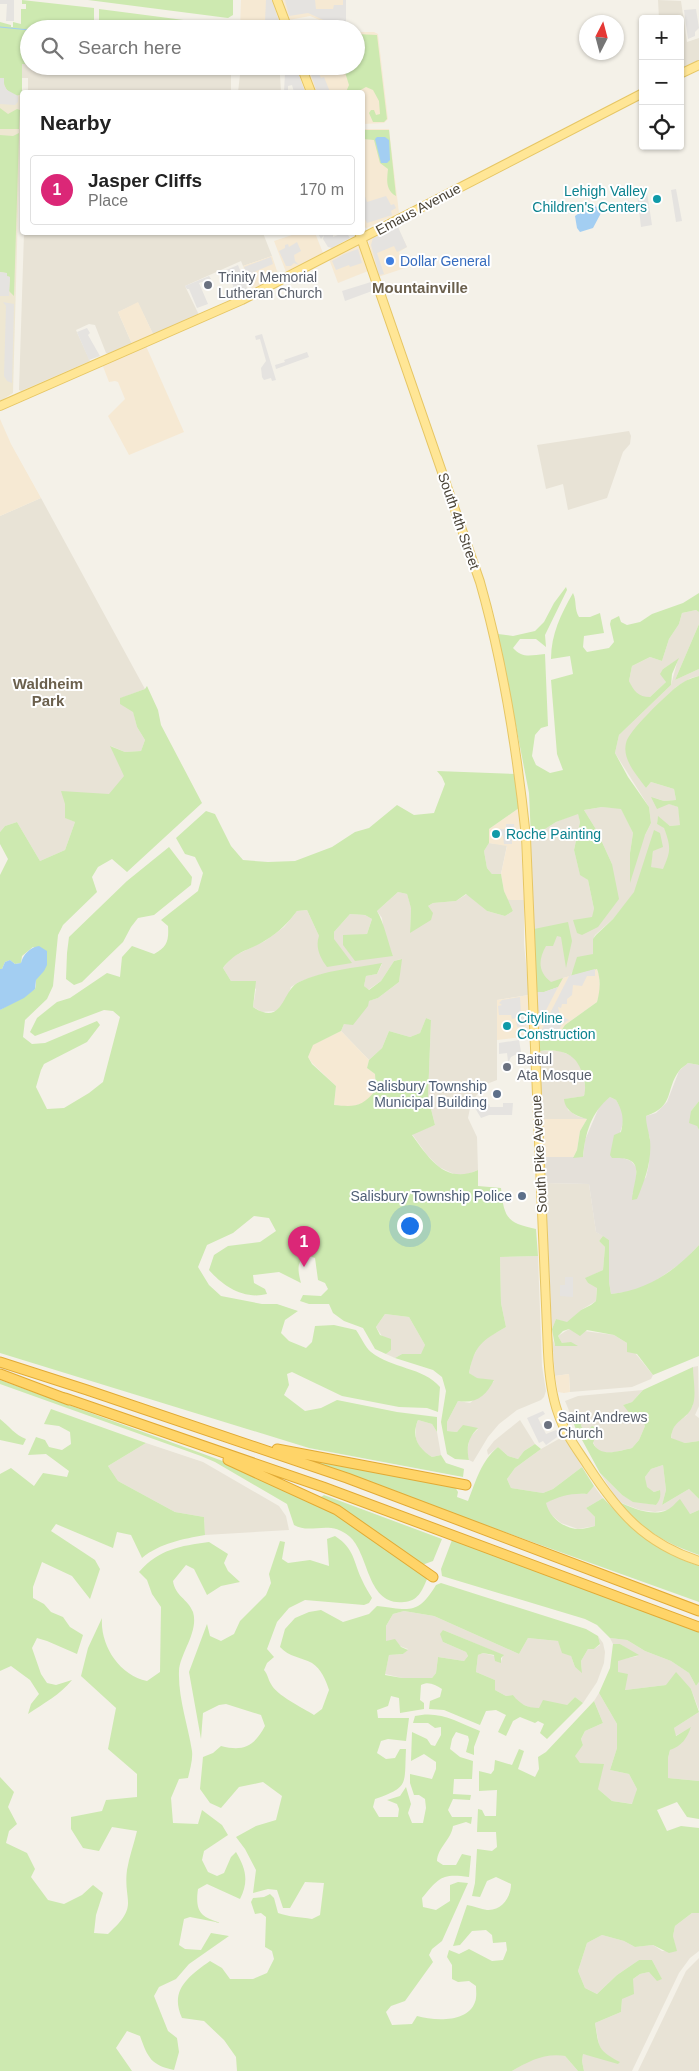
<!DOCTYPE html>
<meta charset="utf-8">
<style>
:root{--surface:#fff;--page:#f6f6f6;--text:#222;--muted:#767676;--line:#e0e0e0;--accent:#db2777}
body{margin:0;font-family:Arial,sans-serif;background:var(--page);color:var(--text)}
.controls{position:absolute;right:15px;top:15px;display:grid;overflow:hidden;border-radius:5px;box-shadow:0 1px 4px #0004}
.controls button{width:45px;height:45px;display:grid;place-items:center;padding:0;border:0;border-bottom:1px solid var(--line);background:var(--surface);color:var(--text);font:25px sans-serif}
.compass{position:absolute;left:579px;top:15px;width:45px;height:45px;border-radius:50%;background:var(--surface);box-shadow:0 1px 4px #0004;rotate:6deg}
.you{position:absolute;left:409px;top:1225px;width:18px;height:18px;margin:-12px;border:4px solid #fff;border-radius:50%;background:#1a73e8;box-shadow:0 0 0 8px #1a73e833}
.badge{display:grid;place-items:center;width:32px;height:32px;border-radius:50%;background:var(--accent);color:#fff;font-size:16px;font-weight:700}
.pin{position:absolute;translate:-50% -41px;filter:drop-shadow(0 1px 2px #0008)}
.pin::after{content:'';position:absolute;top:26px;width:18px;height:15px;background:inherit;clip-path:polygon(0 0,100% 0,50% 100%)}
.list{margin:0;padding:0;list-style:none}
h2{display:flex;justify-content:space-between;align-items:center;height:65px;margin:0;padding:0 20px;font-size:21px}
h2 small{font-size:16px;font-weight:400;color:var(--muted)}
.list li{display:grid;grid-template-columns:32px 1fr auto;gap:15px;align-items:center;box-sizing:border-box;height:70px;margin:0 10px 10px;padding:0 10px;border:1px solid var(--line);border-radius:5px}
.list b{display:block;font-size:19px;white-space:nowrap}
.list p{margin:0;font-size:16px;white-space:nowrap;color:var(--muted)}
.list em{font-size:16px;font-style:normal;color:var(--muted)}
.icon{flex:none;width:28px;height:28px;fill:none;stroke:currentColor;stroke-width:2;stroke-linecap:round;stroke-linejoin:round}
.map{position:relative;flex:none;width:699px;height:2071px;overflow:hidden}
.search{position:absolute;background:var(--surface);box-shadow:0 1px 4px #0004;left:20px;top:20px;width:345px;height:55px;display:flex;align-items:center;gap:12px;box-sizing:border-box;padding:0 18px;border-radius:28px;color:var(--muted);font-size:19px}
.panel{position:absolute;background:var(--surface);box-shadow:0 1px 4px #0004;left:20px;top:90px;width:345px;height:145px;border-radius:5px}
.map>svg:first-child{display:block}
.residential{fill:#e8e3d6}
.commercial{fill:#f6e9d3}
.industrial{fill:#e4e0d9}
.education{fill:#eee7d2}
.green{fill:#cde9b0}
.parking{fill:#e5e3e0}
.water{fill:#a3cef2}
.lines{fill:none;stroke-linecap:round;stroke-linejoin:round}
.stream{stroke:#a3cef2;stroke-width:1}
.major-casing{stroke:#e6c664;stroke-width:10}
.highway-casing{stroke:#e1aa35;stroke-width:11}
.major{stroke:#ffe696;stroke-width:8}
.highway{stroke:#ffd468;stroke-width:9}
.culture-dot{fill:#0f9aa8;stroke:#fff;stroke-width:2}
.shop-dot{fill:#3f7fe0;stroke:#fff;stroke-width:2}
.worship-dot{fill:#6b7280;stroke:#fff;stroke-width:2}
.service-dot{fill:#5c6f8a;stroke:#fff;stroke-width:2}
.labels{text-anchor:middle;dominant-baseline:central;stroke-width:4;stroke-linejoin:round;paint-order:stroke}
.culture-label{font-size:14px;fill:#0d838f;stroke:#fff;text-anchor:start}
.street-label{font-size:14px;fill:#484236;stroke:#fff}
.shop-label{font-size:14px;fill:#366cbe;stroke:#fff;text-anchor:start}
.worship-label{font-size:14px;fill:#5b616d;stroke:#fff;text-anchor:start}
.service-label{font-size:14px;fill:#4e5e75;stroke:#fff;text-anchor:end}
.neighbourhood-label{font-size:15px;font-weight:bold;fill:#6b604d;stroke:#fff}
</style>
<div class="map">
<svg width="699" height="2071" viewBox="0 0 699 2071">
<rect width="100%" height="100%" fill="#f4f1e8"/>
<path class="residential" d="M658,0L681,1L687,42L699,38V61L680,70V19H659Z
M22,64H29V66L231,69V92H28V78H22Z
M240,75H280L281,92H238Z
M24,233H263L272,256L243,266L241,261L185,286L199,315L153,334L138,303L118,312L132,344L109,354L106,353L95,325L89,324L76,330L90,361L21,391L19,390Z
M629,431L631,436L630,444L623,452L607,498L568,510L563,484L546,489L537,445Z
M41,498L145,689L121,698L133,711L137,727L145,740L141,751L125,752L111,746L125,776L110,794L65,804L66,818L75,822L65,850L40,861L17,822L5,826L0,832V516Z
M696,610L699,612V624L675,680L699,669V676L691,678L676,687L635,729L626,743L646,788L651,782L674,789L676,800L664,801L652,797L678,807L681,825L670,826L658,817L657,824L664,827L671,845L669,855L663,870L650,867L653,851L660,833L635,892L613,919L595,935L593,940V954L572,972L571,976L563,978L558,987L544,992H536L531,838L556,822L578,813L580,822L574,850L580,874L588,880L594,909L612,864L597,831L584,810L602,807L621,808L633,833L630,853L645,835L651,823L649,807L615,753L619,735L671,685L678,659L663,669L666,682L650,697H642L634,692L629,681L632,666L650,657L662,661L669,639L679,624L682,613Z
M489,843L507,845L501,874H492L487,868L484,851Z
M398,892L407,894L411,907L410,932L428,906L433,903L456,901L467,894L487,911L505,916L513,911L507,899L524,900V944L529,995L497,1000V1080L484,1085L471,1103L468,1118L477,1137L478,1170L468,1174L456,1175L439,1167L427,1155L412,1134L435,1125L428,1097L431,1020L426,1018L420,1033L410,1037L389,1031L382,1048L369,1060L341,1031L344,1024L369,1001L378,998L399,982L401,959L394,961L381,981L368,990L364,986L366,976L377,974L382,964L319,975L299,982L291,987L286,1001L276,1011L262,1012L253,1007L256,989L247,982L231,981L223,968L232,957L265,941L284,927L297,911L307,910L319,936L334,939V932L350,914L365,915L372,919L367,934L361,935L393,956L384,933L382,918L377,911Z
M540,1051H560L572,1056L580,1065L586,1089L584,1096L565,1099L568,1110L577,1116L587,1119H542Z
M545,1183L589,1184L596,1232L603,1236L599,1241L605,1247L603,1270L586,1278L588,1283L597,1287L596,1301L581,1310L567,1323L556,1319L552,1329Z
M538,1256L542,1366L546,1391L544,1397L541,1400L517,1410L499,1424L488,1437L473,1462L469,1460L467,1451L470,1437L478,1429H461L457,1432L447,1431V1422L458,1401L470,1403L494,1381L476,1378L469,1373L472,1359L481,1341L506,1327L501,1303L500,1257Z
M385,1314L409,1317L425,1345L422,1354H402L395,1358L386,1354L391,1350L376,1327Z
M569,1329L614,1335L627,1343L653,1375L651,1379L632,1387L570,1392L569,1374L555,1376L552,1337L555,1346H577L562,1343L558,1336Z
M698,1366L699,1406L695,1415L699,1418V1441L685,1443L671,1439L672,1431L676,1423L686,1416L693,1405V1367Z
M643,1390L632,1402L623,1405L627,1409L641,1416L645,1426L639,1440L632,1448L615,1452L603,1453L596,1448L588,1432L581,1426L578,1415L570,1413L565,1401L578,1396Z
M418,1420L432,1424L437,1432L441,1455L432,1457L421,1450L416,1439V1426Z
M520,1420L535,1444L524,1451L518,1459L508,1456L498,1447L488,1455L487,1450L494,1441Z
M564,1436L582,1467L553,1489L543,1493L511,1488L507,1479L515,1468L541,1449Z
M146,1443L203,1462L279,1506L286,1516L289,1530L205,1535L204,1517L175,1512L118,1481L108,1466Z
M663,1465L666,1490L662,1505L689,1489L699,1499V1510L690,1514L667,1510L655,1512L640,1510L624,1504L619,1502L600,1473L622,1495L633,1501L656,1505L660,1490L654,1492L646,1487L645,1477L651,1469Z
M594,1486L603,1498L586,1508L595,1517V1526L578,1529L561,1523L548,1512L545,1503L559,1496L571,1493L586,1494Z
M404,1611L434,1616L519,1654L528,1638L558,1641L571,1656L575,1667L582,1672L581,1661L588,1649H594L600,1645L598,1636L603,1643L605,1652L604,1663L597,1682L583,1703L575,1697L567,1705L541,1708H532L519,1703L513,1695L506,1696L495,1690V1680L476,1672L478,1655L483,1653L495,1656L501,1662L503,1655L443,1630V1642L466,1652L468,1656L464,1661L438,1657L436,1673L432,1678H402L385,1674L389,1655L403,1654L408,1649L386,1641V1626L393,1614Z
M610,1638L627,1640L645,1651L671,1661L689,1673L696,1686L699,1682V1710L691,1689L666,1685L625,1690L618,1672V1660L638,1656L620,1644H613Z
M599,1693L617,1724V1748L610,1770L629,1774L637,1789L633,1804L612,1801L598,1789L574,1755L583,1745L581,1739L585,1731L603,1723L594,1701Z
M699,1712V1781L668,1778V1758L670,1750L691,1728L675,1736L674,1728Z
M692,1913H699V1951L690,1958L679,1973L632,2071H584L582,2061L583,2054L619,2062L604,2054L599,2045L595,2023L621,2012L622,1999L633,1979L640,1974L649,1972L661,1978L652,1960H639L617,1975L597,1994L585,1988L578,1971L587,1943L602,1935L624,1941L635,1947L653,1945L662,1951H676L673,1936L675,1926Z
M699,1958V2071H638L686,1971Z
M555,2054L565,2056L578,2071H512L534,2058Z"/>
<path class="commercial" d="M241,0H274L284,29H240Z
M282,0H346V25H332L310,16L289,20Z
M356,32H374L378,34L388,119L384,123L363,124L362,92H314L304,66H356Z
M362,129H389L399,213L397,216L386,219L367,228L363,227Z
M396,224L407,247L399,252L405,268L378,277L368,240Z
M298,233H315L323,253L286,272L274,241Z
M355,245L360,247L368,271L338,283L329,259Z
M272,256L279,277L252,289L243,266Z
M138,302L153,334L132,344L118,312Z
M146,346L184,432L129,455L108,416L125,399L118,382L115,381L109,382L102,364Z
M0,419L11,444L41,498L0,516Z
M519,808L524,900H510L507,899L504,891L501,874L507,846L489,843V829Z
M596,968L599,975L600,991L597,1002L565,1025L559,1034L548,1039L538,1038L536,992H544L558,987L563,978Z
M529,995L531,1036L497,1040V1000Z
M341,1031L369,1060L367,1068L375,1074L376,1090L366,1102L351,1107L334,1105L336,1086L312,1063L308,1057L312,1045Z
M542,1119H587L580,1131L577,1150L573,1158L544,1157Z
M569,1374L570,1392L564,1393L558,1392L555,1376Z"/>
<path class="industrial" d="M688,1063L699,1065V1101L691,1111L699,1130V1245L684,1261L651,1284L633,1291L611,1294L609,1282V1240L596,1232L589,1184L545,1183L544,1157H583L585,1140L600,1105L610,1097L616,1100L623,1112V1123L612,1158H623L631,1161L636,1167V1186L632,1195L646,1177L649,1164L650,1138L646,1127V1116L656,1113L667,1102L679,1071Z"/>
<path class="education" d="M0,63L22,64L13,393L0,401Z"/>
<path class="green" d="M22,0L94,8V29H29V64H22V94L16,96C7,92 3,87 4,78H0V22L11,25V27H13V22L21,24V9H26V4H22Z
M88,0H233V15L228,18Z
M99,9L230,26L232,29H99Z
M356,34L377,35L387,119L384,122H373L369,113L371,110H374L376,115L380,114L379,101L373,90L366,87L357,92H346L349,85L343,66H356Z
M240,66H295L285,73L240,71Z
M0,108L8,114L17,109L20,110L19,129H0Z
M362,130H389L396,196C385,190 387,179 388,169L380,163L374,140L363,139Z
M19,133L14,296L9,291L10,277L6,276V273L0,272V135L13,136Z
M566,587L567,590L545,635L546,647L536,639H520L513,648C523,659 531,655 545,654L548,726L541,728L535,735L532,756L536,765L550,773L563,770L557,754L551,680L573,674L570,656L551,659C551,634 561,614 573,593C577,601 574,609 579,617H590L600,613L604,633L584,636L583,647L587,652L609,648L614,642L610,624L611,620L619,616L621,622L627,625L640,622L652,614L683,603L699,593V612L696,610L682,613L679,624L669,639L662,661L650,657L632,666L629,681C634,691 638,697 650,697L666,682L660,674L663,669L679,658L672,674L671,685L619,735L615,753L628,777L649,807L651,823L645,835L630,883V853L633,833L621,809L602,807L584,810L597,831L612,864L619,899L598,927L582,935L577,933L573,920L592,917L594,909L588,880L580,875L574,850L580,822L578,814L556,822L531,838L529,793L498,634L513,636L535,631L544,622L554,603Z
M699,624V669L675,680Z
M699,676V1065L688,1063C686,1065 681,1068 679,1071C665,1090 675,1106 646,1116C646,1125 649,1132 650,1140C652,1161 645,1180 637,1199L632,1200C633,1179 649,1156 612,1158L610,1155L614,1135L621,1132C624,1119 623,1112 616,1100L610,1097C591,1112 585,1134 583,1157L573,1158L577,1150L580,1131L587,1119C576,1116 565,1111 564,1099L584,1096C586,1088 585,1083 583,1076C577,1053 562,1049 540,1051L538,1038L548,1039L559,1034L565,1025L597,1002C600,991 601,980 597,969L571,976L577,957L593,954V939L596,935L613,919L634,892L654,830L660,833L663,847L653,851L651,867L663,869C671,851 671,847 664,828L657,824L658,816L670,826L680,825L678,807L669,804L657,809L651,797L664,801L676,800L674,789L651,782L646,788C637,775 622,760 626,743C629,730 664,698 675,688C682,682 690,678 699,676Z
M147,686L158,710L161,725L202,803L127,872L112,859L98,867L92,877L97,892L63,925L58,935L53,986L47,999L25,1020L23,1037L32,1044L45,1043L97,1021L100,1025L87,1042L44,1064L41,1070L36,1087L47,1109L64,1108L89,1093L103,1082L120,1017L113,1011L104,1010L35,1036L30,1032L37,1018L57,1002L70,998L107,973L120,977L122,957L132,946L154,954C167,947 169,941 168,926L161,920L198,891L203,873L195,857L185,854L176,838L206,811L215,814L231,846L243,860L268,862L295,861L332,847L355,832L369,828L397,805L414,815L434,813L445,784L442,777L437,771L517,774L519,808L489,829V843L484,851L487,868L492,874H501L504,891L513,911L505,916L487,911L466,894L456,901L433,903L428,906L433,913L431,920L410,933L411,908L407,894L398,892L377,911C384,923 388,942 393,956L355,961L343,945V935L367,934L372,919L365,915L350,914L334,932V939L352,963L327,967C320,958 315,947 319,936L307,910L297,911C288,923 279,932 266,940C247,952 237,950 223,968L231,981H256L253,1007C284,1027 281,991 299,982C324,970 355,968 382,963L377,974L366,976L364,986L369,990L381,981L394,961L402,959L399,982L378,998L369,1001L368,1006L353,1025L344,1024L341,1031L313,1045L308,1057L312,1064L336,1086L334,1105C355,1107 362,1107 376,1090L375,1074L367,1068L369,1060L382,1048L389,1031L410,1037L420,1033L426,1018L431,1020L428,1097L435,1125L412,1135C429,1158 445,1185 478,1170V1186L501,1188C504,1218 507,1223 536,1229L538,1256L500,1257L501,1303L506,1327C482,1341 475,1344 469,1373L477,1378L494,1380C486,1396 476,1404 458,1401L447,1422V1431L457,1432L463,1425L478,1428C468,1438 466,1447 469,1460L455,1459L447,1454L441,1422L446,1391L442,1377L433,1370L395,1358L402,1354H421L425,1345L409,1317L385,1314L376,1327L380,1335L391,1339V1350L386,1354L375,1349L363,1328L344,1321L333,1313L329,1304H309L300,1301L303,1295L321,1296L328,1289L325,1283L318,1280L315,1258L306,1255C296,1262 298,1272 301,1283L279,1272L253,1275L254,1283L265,1289L267,1294C244,1300 223,1286 209,1270L214,1255L228,1246L260,1242L276,1231L269,1218L254,1216L233,1233L207,1245L198,1267L209,1285L221,1296L262,1304H277L298,1311L285,1320L281,1333L289,1341L306,1348L312,1342L315,1326L334,1325L356,1330C361,1337 365,1347 371,1352C392,1369 423,1367 440,1387L438,1412L427,1408L399,1407L342,1396L292,1372L287,1374L289,1385L284,1395L305,1411L321,1408L337,1400L397,1412L437,1417V1432L432,1424L418,1420C411,1437 418,1448 432,1457L441,1455L446,1463L464,1469L463,1477L309,1448L0,1353V1010L35,989C36,986 36,983 36,980C37,972 46,973 47,956L33,947L22,956L21,963L15,964L10,960L5,962L2,969H0V875L8,859L0,844V832L5,826L17,822L40,861L65,850L75,822L65,818V804L61,791L109,794L124,776L110,746L125,752L141,751L145,740L137,727L133,712L120,704V698L145,689Z
M169,847L192,877L191,885L154,915L138,918L131,927L123,942L82,982L74,985L66,979L67,953L69,937L127,881Z
M568,922L572,941L566,968L561,937L557,936L553,946H546C538,960 538,972 551,982L563,978L558,987L544,992H536L534,929Z
M699,1101V1130L697,1126L689,1123L691,1111Z
M603,1236L609,1240V1282L611,1294C648,1290 675,1271 699,1245V1356L653,1375L637,1354L627,1352V1343L614,1335L587,1330L580,1336L569,1329L563,1331L558,1336L562,1343L571,1342L578,1346H555L552,1329L556,1319L567,1322L581,1310L591,1305L596,1301L597,1288L588,1283L585,1278L603,1270L605,1247L599,1241Z
M693,1367C693,1378 697,1397 692,1407C686,1421 673,1419 671,1438L685,1443L699,1441V1499L689,1489L662,1505L666,1490L663,1465L651,1469L645,1477L647,1487L654,1492L660,1490C661,1497 660,1500 656,1505L633,1502L622,1495L600,1473L575,1427L570,1413L583,1414L581,1426L587,1432L592,1426L598,1429L593,1443C600,1458 619,1451 632,1448L639,1440L645,1426L641,1417L631,1415L623,1405L632,1402L643,1390Z
M0,1380L220,1460L328,1507L423,1573L427,1579C422,1591 418,1601 404,1602C366,1606 370,1554 349,1536C329,1519 311,1535 294,1525L287,1504L215,1462L201,1456L0,1384Z
M51,1409L146,1443L108,1466L118,1481L175,1512L204,1517L205,1535C183,1539 160,1543 142,1558L131,1535L117,1532L113,1548L56,1524L51,1531L95,1560L100,1569L90,1599L72,1576L42,1562L33,1587V1598L44,1604L51,1612L63,1617L70,1627L83,1635L77,1654L47,1641L37,1638L32,1648L41,1674L47,1683L56,1685L72,1680C60,1695 44,1703 28,1714L31,1704L39,1694L30,1680L11,1666L0,1671V1474L11,1468L34,1486L43,1473L67,1477L69,1471L46,1454L28,1455L36,1437L45,1440L49,1447L62,1450L71,1444L70,1432L59,1426L44,1424Z
M0,1419C9,1426 15,1435 26,1439L23,1445L0,1440Z
M535,1444L541,1449L515,1468L507,1479L511,1488L543,1493L553,1489L582,1467L594,1486L587,1494C571,1493 560,1496 546,1503C549,1517 564,1529 579,1529C584,1529 590,1527 595,1526V1517L586,1508L603,1498C631,1528 659,1553 699,1566V1602L291,1455L450,1485L455,1487L458,1492L457,1497L468,1501C476,1481 481,1461 498,1447L508,1456L518,1459L524,1451Z
M324,1495L442,1539L433,1561L422,1565L344,1510L321,1497Z
M680,1499L690,1514L699,1510V1555C665,1543 642,1530 619,1502C632,1508 653,1517 667,1510C672,1508 676,1502 680,1499Z
M335,1536C355,1549 353,1561 362,1580C365,1587 369,1593 372,1598L369,1603L364,1605L305,1600L289,1608L277,1622L267,1649L274,1657L267,1663L264,1670C268,1675 268,1679 271,1684C276,1695 303,1708 314,1715L322,1709L329,1690C326,1680 321,1669 312,1663C301,1657 289,1657 280,1647L285,1629L295,1618L309,1612L321,1610L343,1622L369,1614L377,1606C410,1610 418,1615 436,1585L441,1583L586,1629L598,1636L600,1644L594,1649H588L581,1661L582,1673L575,1667L571,1656L562,1653L558,1641L528,1638L519,1654L434,1616L404,1611L393,1614L386,1626V1641L395,1639L401,1647L408,1650L403,1654L389,1655L385,1675L402,1678H432L436,1673L438,1657L464,1661L468,1656L466,1652L443,1642L440,1634L443,1630L504,1655L501,1658V1663L495,1661L494,1655L483,1653L478,1655L476,1672L495,1680V1690L506,1696L513,1695C520,1704 527,1708 539,1708L543,1700L567,1705L575,1697L583,1703L547,1739L540,1733L544,1724L538,1721L535,1723L520,1717L513,1721L506,1736L498,1732L506,1715L496,1710L486,1711L480,1725L444,1710L429,1709L430,1701L440,1697L442,1689C435,1685 429,1681 421,1685L420,1700L424,1703V1709L400,1713L399,1698L391,1696L388,1706L377,1710L378,1718H409L406,1741L388,1739L381,1741L377,1753L386,1759L395,1758L400,1749H406C404,1784 410,1787 375,1799L373,1807L379,1817H398L399,1809L397,1804L387,1800L400,1796L406,1787L411,1804L408,1813L412,1823H423L426,1808L425,1799L419,1795H414L410,1783V1774L432,1779L436,1769V1762L424,1754L411,1761L412,1732L427,1739L431,1745L435,1746L441,1735V1727L435,1728L428,1723H413L415,1716C439,1710 458,1722 480,1731L474,1747V1755L466,1752L469,1740L468,1736L456,1732L452,1739L450,1749L460,1757L473,1761L472,1779H454L453,1794L471,1795L470,1800L453,1799L448,1810L452,1817H472L471,1824L466,1822L453,1826C451,1840 438,1847 437,1861L443,1865H456L462,1854L471,1856L469,1877C441,1873 439,1878 422,1898L423,1907L436,1910L450,1901V1885L458,1882L468,1883L442,1941L432,1949L429,1955L433,1962L405,2001L391,2006L386,2012L392,2025L412,2024L417,2016C434,2021 468,2023 475,2002C477,1997 476,1990 476,1986L469,1981L458,1982L452,1979V1965L447,1957L449,1950L459,1954L469,1949L492,1961L503,1960L507,1950L506,1942L493,1943L492,1935L486,1930L472,1931L460,1945L453,1946L467,1905C473,1906 481,1909 487,1910C502,1911 511,1897 511,1884L496,1877L487,1881L480,1897L472,1896L475,1883L477,1849L492,1851L497,1847L496,1832H477L478,1809L482,1810L485,1816H496L497,1790L479,1791V1771L491,1774L494,1770L495,1760L512,1765L519,1749L524,1751L518,1769L535,1777L539,1769L538,1757L546,1752L594,1701L603,1723L585,1731L581,1739L583,1745L575,1756L580,1763L604,1764L598,1789L612,1801L632,1804L637,1789L629,1774L610,1770L617,1748V1724L599,1693L610,1668L613,1644H620L639,1655L618,1661V1672L628,1674L625,1690L666,1685L676,1672L691,1689L699,1712L674,1728L676,1736L691,1727C687,1738 682,1746 670,1750L668,1758V1778L699,1781V1819L687,1817L677,1802L657,1810L667,1831L681,1826L699,1828V1913H692L675,1926L673,1936L677,1951L669,1953L653,1945L635,1947L624,1941L602,1935L587,1943L578,1971L585,1988L597,1994L617,1975L639,1960H652L662,1979L657,1981L649,1972L640,1974L633,1979L634,1994L622,1999L621,2012L595,2023C599,2047 597,2050 620,2062L618,2064L583,2054L582,2061L584,2071H578L565,2056C544,2053 530,2061 512,2071H237L236,2057L224,2040L204,2021L182,2018C169,1990 189,1976 210,1961L222,1968L230,1979H253L267,1973L274,1959L272,1951L265,1947L266,1917L261,1913L255,1914L251,1902L253,1898L264,1897L270,1894L274,1898L278,1913C289,1917 300,1917 312,1919L320,1915L324,1883L305,1882L290,1908H283L277,1890L268,1889L253,1893L256,1870L245,1849L236,1837L256,1826L276,1820L282,1796L263,1782L239,1787L221,1808L210,1803L200,1789L203,1757L213,1753L221,1746C244,1752 254,1746 265,1726L261,1715L226,1704L219,1705L203,1713L201,1739L189,1672L207,1624L210,1636L221,1641L234,1634L240,1621L266,1595L271,1583L269,1574L280,1541L285,1542L282,1559L288,1563L310,1560L329,1566L327,1539Z
M452,1540L699,1630V1682L696,1686L689,1673L671,1661L645,1651L627,1640L610,1638L597,1625L585,1619L442,1576L441,1569Z
M209,1542L228,1554L224,1563L228,1571L240,1582L221,1586L207,1595L194,1569L186,1565L173,1581C175,1596 188,1599 193,1612C199,1632 180,1653 179,1671C178,1698 188,1725 192,1751C193,1759 190,1769 188,1778L179,1779L171,1798L173,1823L198,1824L202,1810L222,1825L228,1835L204,1851L202,1860L208,1872L217,1876L224,1873L231,1857L236,1852C246,1869 249,1881 240,1899L207,1884L198,1889C195,1911 200,1917 221,1923L190,1917L184,1919L179,1945L185,1949L201,1950L211,1933L229,1936L189,1964L176,1979L159,1987L154,1996L168,2031L177,2038L179,2052L174,2070C151,2065 148,2058 140,2036L127,2031L116,2048L132,2071H0V1777L14,1792L8,1807L17,1824L9,1831L6,1843L27,1853L35,1869L31,1877L48,1900L64,1904L82,1895L93,1885L103,1893L96,1915L94,1933L108,1934C140,1905 123,1903 127,1870C129,1857 134,1844 137,1831L112,1827L99,1851L83,1848L71,1829V1817L102,1811L106,1800L137,1797V1774L108,1749L116,1708L81,1676L88,1648L102,1618C100,1645 119,1675 147,1681L160,1672L161,1607L152,1594L147,1580L139,1572C159,1549 180,1546 209,1542Z"/>
<path class="parking" d="M0,0H14V21H6L7,4H0Z
M266,0H272L279,21L267,24L265,21Z
M285,0H315L316,9H333L334,5H343V0H346V24L330,23L308,13L289,16Z
M696,9L699,28L695,32V36L688,39L684,10Z
M296,66L305,92H294L292,85L288,86V92H284L285,73Z
M312,66H321L323,72L319,74L321,78L324,77L330,92H317L309,69Z
M0,78H4V85L7,90L18,96V102L15,105L0,104Z
M362,188L367,202L386,196L391,205L394,204L396,208L391,211L392,215L367,223L365,219H363Z
M676,189L682,221L676,222L671,190Z
M647,192L652,225L641,227L637,193Z
M398,227L407,247L397,252L394,246L377,253L384,274L379,275L371,245L373,238Z
M318,233H333V237L343,233H351L348,235L350,238L332,248L328,247L323,239L324,235L321,239Z
M297,242L301,251L294,255L295,261L299,265L294,263L291,266H286L279,251L285,248V245L288,244L289,247Z
M358,249L362,263L350,267L349,265L336,270L332,261L344,254Z
M271,257L273,264L247,275L244,267Z
M238,265L248,290L237,295L226,270Z
M0,272L7,273V276L10,277L9,296H0Z
M209,276L211,279L199,283L208,304L197,308L189,289H187L185,286Z
M371,282L372,291L345,301L342,291Z
M3,302L14,304L12,383L7,381L4,376L6,306Z
M87,328L90,333L88,335L100,356L89,360L77,332Z
M262,334L276,380L272,381L271,378L264,380L262,377L261,368L266,361L260,339L256,340L255,336Z
M307,352L309,357L276,369L275,365L285,362L284,360Z
M506,824H514L515,838H512V844H504L503,836L500,835V829H506Z
M595,969V976H587L582,986L573,985L572,995L567,999V1004H562L561,1008L558,1007L560,1015L569,1020L562,1024L558,1032L541,1031L569,976Z
M558,987L541,1020H539L537,992H544Z
M520,997L521,1014L518,1015L524,1017L526,1026L517,1027L516,1018L512,1019L511,1015H499L498,1006L502,1005L499,1003L502,1000Z
M519,1040L521,1052L511,1057L509,1061H508L507,1053L499,1054V1043Z
M503,1103H513L512,1115H489L481,1118L475,1108L489,1104L490,1107H503Z
M565,1277H573V1297L560,1296V1285H565Z
M543,1411L545,1414L538,1418L546,1434L556,1430L560,1435L546,1445L543,1441L539,1443L527,1418Z"/>
<path class="water" d="M377,137H385L389,140L390,160L387,163H381L375,139Z
M592,204L595,205L601,213L593,228L580,232L577,228L575,216Z
M39,946L47,951V965L44,971L36,980L35,989L24,998L0,1010V969H2L5,962L10,960L15,964L21,963C23,955 30,947 39,946Z"/>
<g class="lines">
<path class="stream" d="M0,27L29,30
M153,29L164,26"/>
<g class="major-casing">
<path id="major" d="M277,0L288,29
M301,66L311,92
M680,74L699,65
M359,232L480,582C504,666 517,750 526,837L548,1352C549,1372 551,1394 558,1413C564,1432 577,1449 588,1466C618,1512 644,1543 699,1561
M0,406L242,300L643,93"/>
</g>
<g class="highway-casing">
<path id="highway" d="M0,1362L87,1390L347,1478L699,1611
M0,1374L69,1400
M65,1398L323,1487L699,1627
M277,1449L466,1485
M228,1460L337,1510L433,1577"/>
</g>
<use href="#major" class="major"/>
<use href="#highway" class="highway"/>
</g>
<g class="culture-dot">
<circle cx="657" cy="199" r="5"/>
<circle cx="496" cy="834" r="5"/>
<circle cx="507" cy="1026" r="5"/>
</g>
<circle class="shop-dot" cx="390" cy="261" r="5"/>
<g class="worship-dot">
<circle cx="208" cy="285" r="5"/>
<circle cx="507" cy="1067" r="5"/>
<circle cx="548" cy="1425" r="5"/>
</g>
<g class="service-dot">
<circle cx="497" cy="1094" r="5"/>
<circle cx="522" cy="1196" r="5"/>
</g>
<g class="labels">
<g class="culture-label">
<text x="647" y="191" text-anchor="end">Lehigh Valley<tspan x="647" dy="16">Children's Centers</tspan></text>
<text x="506" y="834">Roche Painting</text>
<text x="517" y="1018">Cityline<tspan x="517" dy="16">Construction</tspan></text>
</g>
<g class="street-label">
<text transform="translate(418 209) rotate(-28)">Emaus Avenue</text>
<text transform="translate(459 521) rotate(71)">South 4th Street</text>
<text transform="translate(539 1154) rotate(-93)">South Pike Avenue</text>
</g>
<g class="shop-label">
<text x="400" y="261">Dollar General</text>
</g>
<g class="worship-label">
<text x="218" y="277">Trinity Memorial<tspan x="218" dy="16">Lutheran Church</tspan></text>
<text x="517" y="1059">Baitul<tspan x="517" dy="16">Ata Mosque</tspan></text>
<text x="558" y="1417">Saint Andrews<tspan x="558" dy="16">Church</tspan></text>
</g>
<g class="service-label">
<text x="487" y="1086">Salisbury Township<tspan x="487" dy="16">Municipal Building</tspan></text>
<text x="512" y="1196">Salisbury Township Police</text>
</g>
<g class="neighbourhood-label">
<text x="420" y="287">Mountainville</text>
<text x="48" y="683">Waldheim<tspan x="48" dy="17">Park</tspan></text>
</g>
</g>
</svg>
<div class="controls">
<button>+</button>
<button>−</button>
<button><svg class="icon" aria-label="locate" viewBox="0 0 24 24"><circle cx="12" cy="12" r="6"/><path d="M12 2v4M12 18v4M2 12h4M18 12h4"/></svg></button>
</div>
<svg class="compass" viewBox="-18 -18 36 36"><path d="M0-13l5 13h-10z" fill="#e53935"/><path d="M0 13l5-13h-10z" fill="#767676"/></svg>
<div class="you"></div>
<div class="pin badge" style="left:304px;top:1267px">1</div>
<div class="search"><svg class="icon" aria-label="search" viewBox="0 0 24 24"><circle cx="10" cy="10" r="6"/><path d="M15 15l6 6"/></svg>Search here</div>
<section class="panel">
<h2>Nearby<small></small></h2>
<ul class="list">
<li><span class="badge">1</span><div><b>Jasper Cliffs</b><p>Place</p></div><em>170 m</em></li>
</ul>
</section>
</div>
